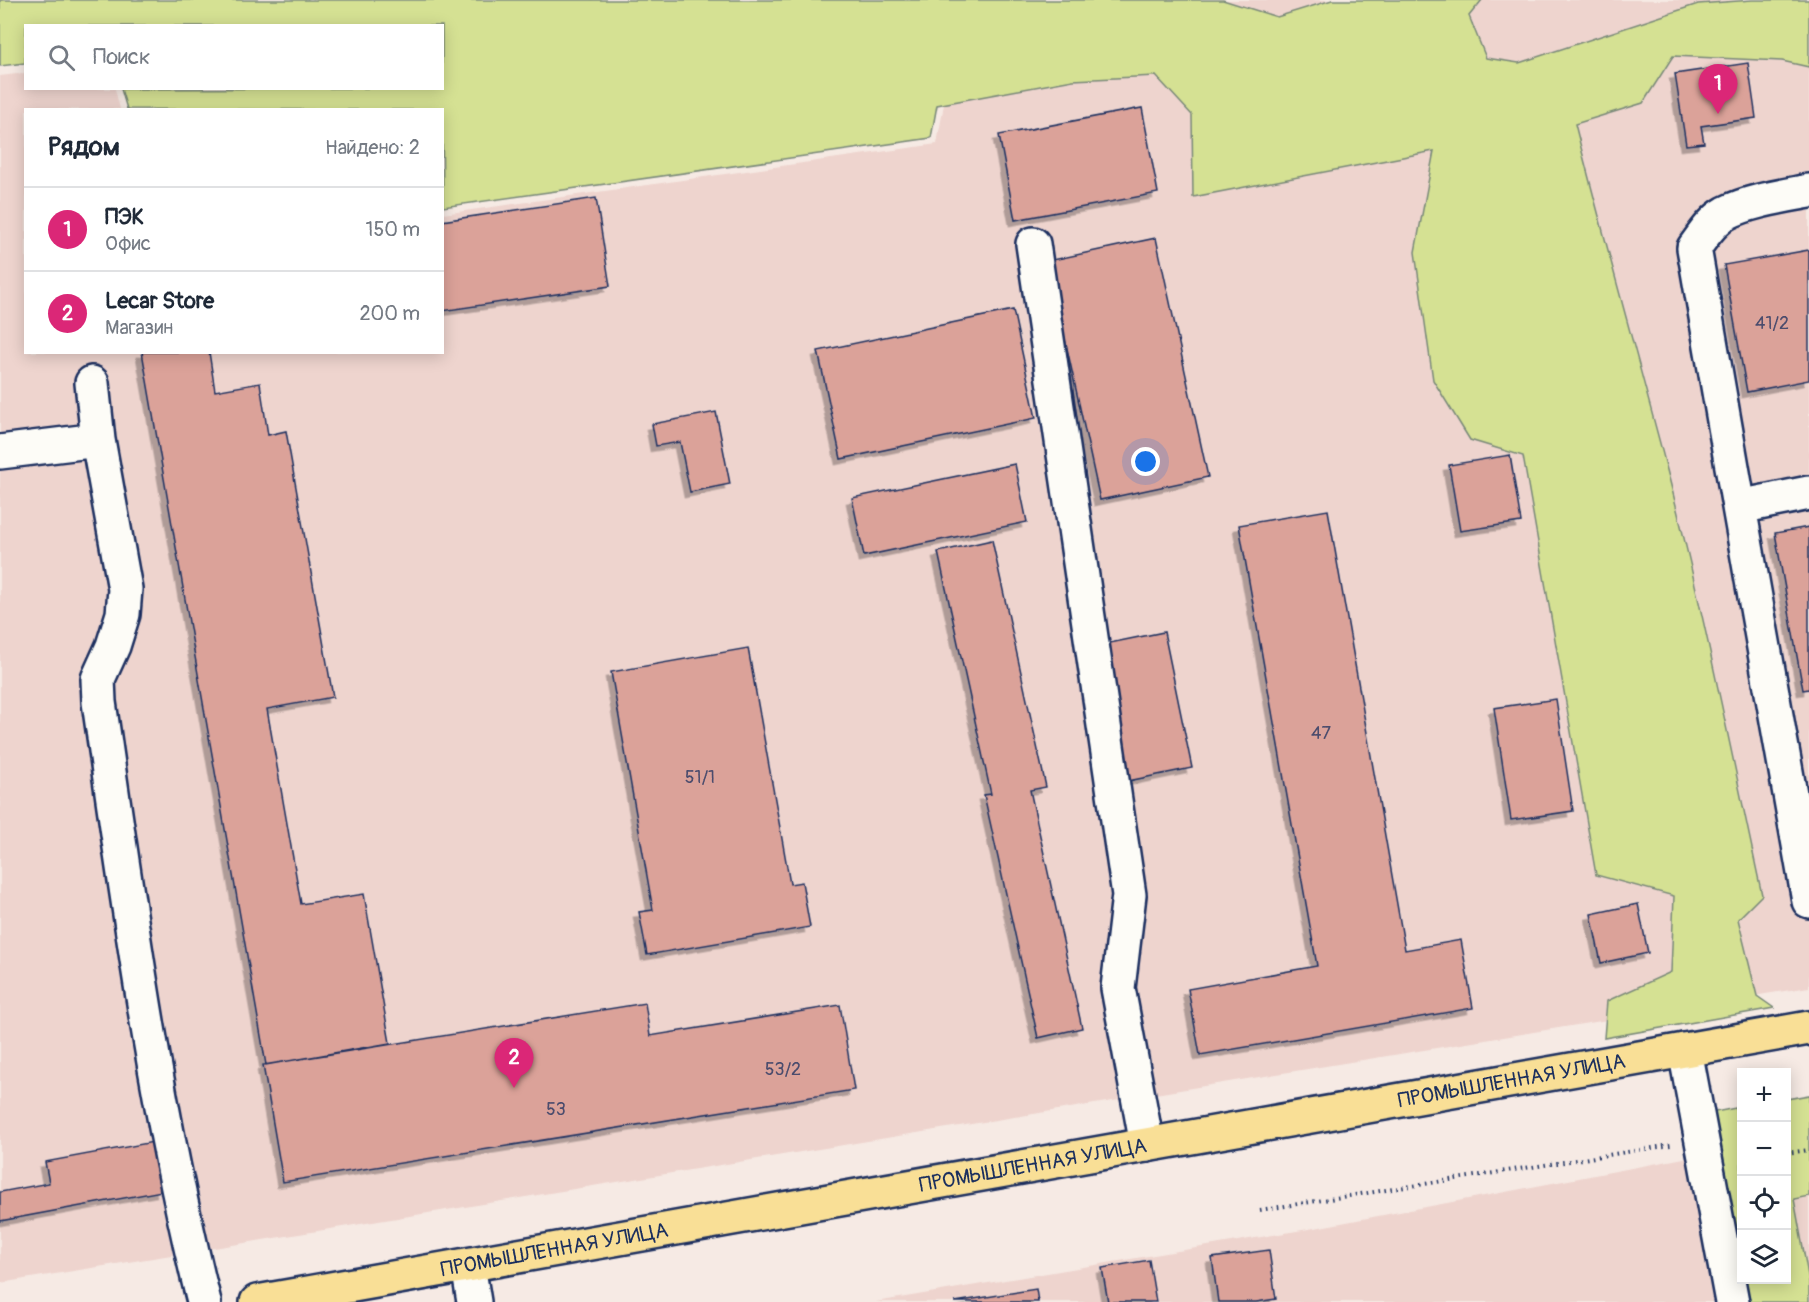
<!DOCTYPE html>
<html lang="ru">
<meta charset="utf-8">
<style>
:root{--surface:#fff;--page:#f2f2f3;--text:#1f2937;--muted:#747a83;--line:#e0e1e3;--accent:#db2777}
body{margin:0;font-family:Pangolin,sans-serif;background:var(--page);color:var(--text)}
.controls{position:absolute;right:18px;bottom:18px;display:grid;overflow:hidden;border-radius:0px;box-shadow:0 3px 15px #0003}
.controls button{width:54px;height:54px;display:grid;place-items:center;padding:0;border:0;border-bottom:2px solid var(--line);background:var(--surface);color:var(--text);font:30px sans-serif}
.you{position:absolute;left:1146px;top:462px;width:21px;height:21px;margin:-15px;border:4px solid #fff;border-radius:50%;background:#1a73e8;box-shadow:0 0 0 9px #1a73e833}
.badge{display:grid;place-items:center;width:39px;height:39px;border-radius:50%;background:var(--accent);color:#fff;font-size:20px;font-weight:700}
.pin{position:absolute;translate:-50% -50px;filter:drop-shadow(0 2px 3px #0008)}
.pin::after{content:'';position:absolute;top:32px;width:21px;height:18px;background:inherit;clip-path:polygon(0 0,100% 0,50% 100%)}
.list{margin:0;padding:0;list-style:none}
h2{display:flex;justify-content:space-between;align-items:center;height:78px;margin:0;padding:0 24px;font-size:26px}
h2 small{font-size:20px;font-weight:400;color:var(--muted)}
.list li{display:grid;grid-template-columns:39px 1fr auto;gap:18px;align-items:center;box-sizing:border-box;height:84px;padding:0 24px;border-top:2px solid var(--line)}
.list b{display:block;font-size:22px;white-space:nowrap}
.list p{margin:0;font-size:20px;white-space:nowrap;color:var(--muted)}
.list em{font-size:20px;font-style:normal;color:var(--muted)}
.icon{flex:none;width:33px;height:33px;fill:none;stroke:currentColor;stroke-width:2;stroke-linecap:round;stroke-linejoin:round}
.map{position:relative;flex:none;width:1809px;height:1302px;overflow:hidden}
.search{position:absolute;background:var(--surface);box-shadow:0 3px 15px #0003;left:24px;top:24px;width:420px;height:66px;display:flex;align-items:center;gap:15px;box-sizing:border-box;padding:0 21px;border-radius:0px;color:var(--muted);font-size:22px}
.panel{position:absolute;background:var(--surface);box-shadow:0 3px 15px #0003;left:24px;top:108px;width:420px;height:246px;border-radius:0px}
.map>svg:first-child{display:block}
.built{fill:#eed4ce}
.green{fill:#d5e193;stroke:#788878;stroke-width:1.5}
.building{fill:#dba299;stroke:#1b2f5e;stroke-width:1.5;filter:url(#shadow)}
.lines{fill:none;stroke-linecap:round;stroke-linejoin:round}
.minor-casing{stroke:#1b2f5e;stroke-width:38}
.major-casing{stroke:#1b2f5e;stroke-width:38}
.path{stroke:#1b2f5e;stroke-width:4;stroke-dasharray:1.5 4.5;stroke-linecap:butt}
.minor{stroke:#fdfcf7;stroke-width:33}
.major{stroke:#f9df96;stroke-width:33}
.labels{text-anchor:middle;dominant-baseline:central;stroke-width:4.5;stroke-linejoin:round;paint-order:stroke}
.number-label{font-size:18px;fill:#4b4c6d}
.street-label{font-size:21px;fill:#1b2f5e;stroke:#fdfcf7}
</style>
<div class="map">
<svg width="1809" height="1302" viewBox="0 0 1809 1302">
<defs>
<filter id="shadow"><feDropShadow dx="-5.5" dy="5.5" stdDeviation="0" flood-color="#0004"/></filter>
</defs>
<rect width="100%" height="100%" fill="#f6eae4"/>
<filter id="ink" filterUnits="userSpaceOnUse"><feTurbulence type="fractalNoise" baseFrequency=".0167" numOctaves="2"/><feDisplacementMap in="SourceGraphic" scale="12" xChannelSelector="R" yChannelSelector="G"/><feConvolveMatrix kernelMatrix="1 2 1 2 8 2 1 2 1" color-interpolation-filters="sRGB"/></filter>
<g filter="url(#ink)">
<path class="built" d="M962,0H1809V987L0,1283V76L25,73L26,88L115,89L120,109L26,110V352H442L443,214L937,144Z
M1809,1095V1302H876L1320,1227L1716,1152L1741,1107L1742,1280H1786L1787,1099Z"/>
<path class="green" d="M0,0H1223L1277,17L1332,0H1482L1469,16L1486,58L1519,63L1698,4L1752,0H1809V67L1782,61L1673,56L1643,103L1575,124C1604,239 1636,352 1666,466C1703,608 1731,752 1762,895L1738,919L1757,996L1774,1008L1604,1038L1607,1001L1671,972L1674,896L1596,875L1523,456L1470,440L1433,380L1415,252L1434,151L1193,197L1192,115L1156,76L1073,80L937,105L931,138L443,207L442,110L127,109L121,89L442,88V26H26L25,63L0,66Z
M1809,1095V1196L1794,1199L1809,1281V1302H1744L1710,1113L1741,1107L1742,1280H1786L1787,1099Z"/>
<path class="building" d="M1748,63L1756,118L1701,126L1704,143L1686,145L1675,74Z
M1142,108L1158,193L1015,220L999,135Z
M596,198L610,286L442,311V221Z
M1156,238L1208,477L1100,500L1048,261Z
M1809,250V380L1747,392L1724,265Z
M1013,310L1036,418L841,459L818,351Z
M142,352H209L215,391L260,383L268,435L286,431L333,697L267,709L301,904L364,894L390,1043L266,1065Z
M716,412L730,484L690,492L680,442L656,446L652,424Z
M1510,455L1521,522L1460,531L1449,465Z
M1015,464L1027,522L864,556L852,498Z
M1328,510L1405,950L1461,940L1473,1008L1200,1055L1188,989L1317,966L1239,525Z
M1809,527V689L1803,690L1775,533Z
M992,540L1046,787L1030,790L1082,1028L1038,1038L984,795L991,794L938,552Z
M1164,632L1192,768L1128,781L1100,645Z
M748,648L790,884L802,882L810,927L647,955L639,912L653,910L611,672Z
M1556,699L1573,811L1511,820L1494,708Z
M1638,904L1648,953L1601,963L1591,914Z
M645,1003L650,1036L840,1005L854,1090L283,1182L263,1065Z
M153,1142L162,1191L0,1221V1192L49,1183L45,1162Z
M1269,1250L1276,1299L1256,1302H1218L1212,1258Z
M1149,1260L1156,1302H1108L1102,1268Z
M1036,1289L1038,1302H955Z"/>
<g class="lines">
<g class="minor-casing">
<path id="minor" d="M1033,244L1129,895L1118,988L1147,1145
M92,383L98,440L125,589L123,614L113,646L98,679L99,702C128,903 155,1105 204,1302
M0,452L98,440
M1809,493L1739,507L1809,901
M1739,507L1694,248C1703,236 1712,221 1726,213C1749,201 1784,196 1809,191
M1685,1050L1732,1302
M468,1265L474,1302"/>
</g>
<g class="major-casing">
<g id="major">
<path id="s1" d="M257,1302L1809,1028"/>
</g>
</g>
<path class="path" d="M1786,1153L1809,1150
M1260,1210L1671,1145"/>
<use href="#minor" class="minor"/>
<use href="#major" class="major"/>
</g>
</g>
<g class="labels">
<g class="number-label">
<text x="1772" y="323">41/2</text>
<text x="1321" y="733">47</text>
<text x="700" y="777">51/1</text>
<text x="783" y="1069">53/2</text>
<text x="556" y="1109">53</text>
</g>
<g class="street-label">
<text stroke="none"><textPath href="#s1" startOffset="1274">ПРОМЫШЛЕННАЯ УЛИЦА</textPath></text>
<text stroke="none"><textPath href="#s1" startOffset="788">ПРОМЫШЛЕННАЯ УЛИЦА</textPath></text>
<text stroke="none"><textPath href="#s1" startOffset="302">ПРОМЫШЛЕННАЯ УЛИЦА</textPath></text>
</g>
</g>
</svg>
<div class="controls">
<button>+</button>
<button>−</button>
<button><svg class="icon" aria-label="locate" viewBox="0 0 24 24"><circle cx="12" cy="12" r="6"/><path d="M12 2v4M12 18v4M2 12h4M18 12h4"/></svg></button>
<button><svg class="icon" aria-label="layers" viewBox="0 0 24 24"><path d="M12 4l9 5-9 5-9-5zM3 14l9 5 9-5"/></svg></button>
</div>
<div class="you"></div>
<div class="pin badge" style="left:1718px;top:114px">1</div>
<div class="pin badge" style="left:514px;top:1088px">2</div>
<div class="search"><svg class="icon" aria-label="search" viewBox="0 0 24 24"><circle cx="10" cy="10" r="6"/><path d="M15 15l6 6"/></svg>Поиск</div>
<section class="panel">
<h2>Рядом<small>Найдено: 2</small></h2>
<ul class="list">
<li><span class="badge">1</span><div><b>ПЭК</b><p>Офис</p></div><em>150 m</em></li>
<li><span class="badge">2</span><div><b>Lecar Store</b><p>Магазин</p></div><em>200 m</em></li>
</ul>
</section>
</div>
